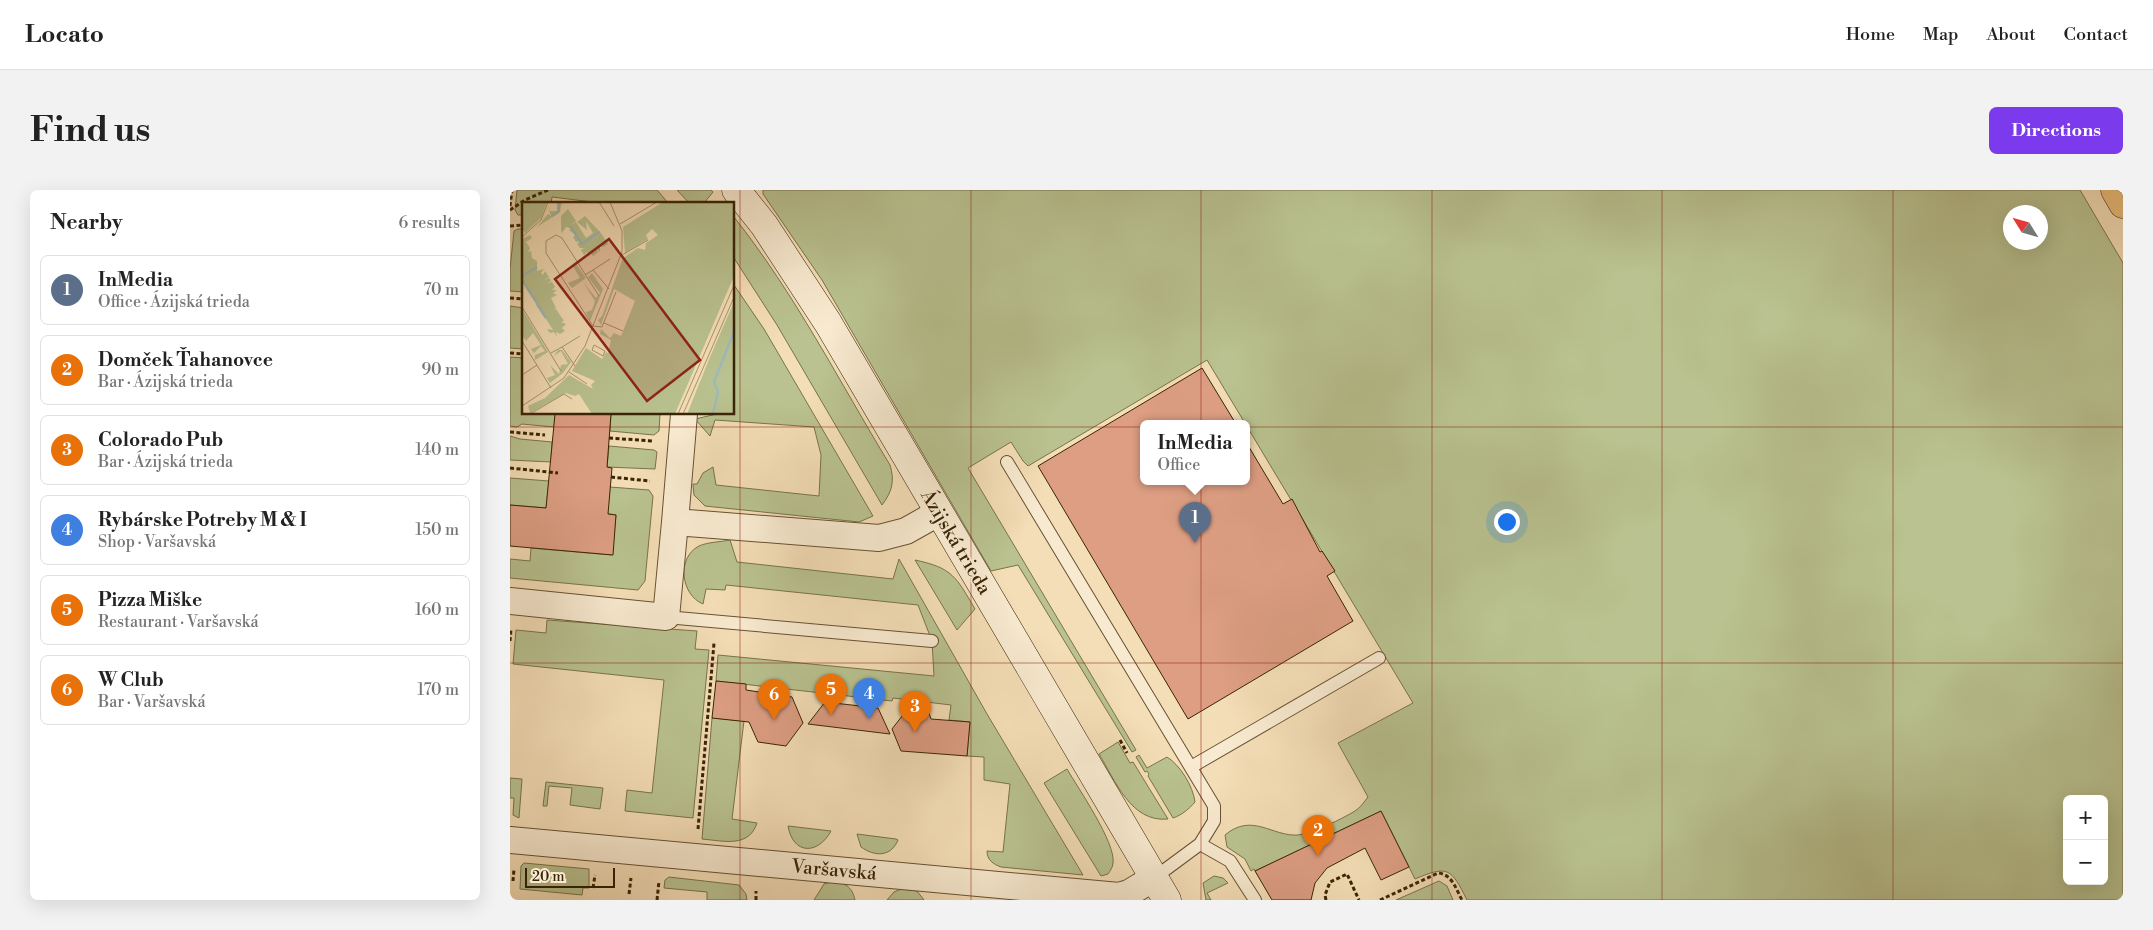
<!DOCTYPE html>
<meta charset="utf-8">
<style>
:root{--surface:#fff;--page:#f2f2f2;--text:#222;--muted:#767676;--line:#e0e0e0;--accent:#7c3aed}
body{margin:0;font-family:"Libre Bodoni",serif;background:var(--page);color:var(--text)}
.controls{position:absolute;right:15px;bottom:15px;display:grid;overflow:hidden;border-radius:8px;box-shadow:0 5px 20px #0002}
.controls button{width:45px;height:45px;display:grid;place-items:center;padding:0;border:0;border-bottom:1px solid var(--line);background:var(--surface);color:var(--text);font:25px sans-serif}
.compass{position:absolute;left:1493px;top:15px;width:45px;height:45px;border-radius:50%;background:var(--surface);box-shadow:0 5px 20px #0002;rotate:307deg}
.scale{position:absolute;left:15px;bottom:12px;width:90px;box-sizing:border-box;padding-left:5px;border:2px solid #392406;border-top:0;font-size:14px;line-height:18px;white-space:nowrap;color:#392406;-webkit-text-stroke:4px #f8ead0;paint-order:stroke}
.you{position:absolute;left:996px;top:331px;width:18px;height:18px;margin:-12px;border:4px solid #fff;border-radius:50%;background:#1a73e8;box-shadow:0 0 0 8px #1a73e833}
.badge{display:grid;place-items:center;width:32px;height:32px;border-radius:50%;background:var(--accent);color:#fff;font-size:16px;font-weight:700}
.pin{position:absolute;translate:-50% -41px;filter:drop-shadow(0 1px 2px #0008)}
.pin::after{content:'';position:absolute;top:26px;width:18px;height:15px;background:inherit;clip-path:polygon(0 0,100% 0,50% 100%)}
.popup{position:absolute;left:630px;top:230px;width:110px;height:65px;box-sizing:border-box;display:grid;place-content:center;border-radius:8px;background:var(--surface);filter:drop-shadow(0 1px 4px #0005);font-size:16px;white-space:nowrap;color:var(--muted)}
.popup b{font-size:19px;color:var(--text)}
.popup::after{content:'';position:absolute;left:50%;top:100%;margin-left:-10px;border:10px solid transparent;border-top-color:var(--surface)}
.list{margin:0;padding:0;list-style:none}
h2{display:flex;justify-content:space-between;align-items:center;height:65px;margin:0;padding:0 20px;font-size:21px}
h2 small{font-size:16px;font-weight:400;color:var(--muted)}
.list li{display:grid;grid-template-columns:32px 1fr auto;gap:15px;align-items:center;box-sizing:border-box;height:70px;margin:0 10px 10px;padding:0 10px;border:1px solid var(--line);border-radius:8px}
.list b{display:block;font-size:19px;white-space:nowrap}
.list p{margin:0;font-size:16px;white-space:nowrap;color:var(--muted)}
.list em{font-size:16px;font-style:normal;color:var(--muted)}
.map{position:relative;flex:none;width:1613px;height:710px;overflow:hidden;border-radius:8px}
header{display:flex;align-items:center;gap:30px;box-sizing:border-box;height:70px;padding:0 25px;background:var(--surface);border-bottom:1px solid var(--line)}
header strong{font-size:24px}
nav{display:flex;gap:28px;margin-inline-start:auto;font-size:18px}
.intro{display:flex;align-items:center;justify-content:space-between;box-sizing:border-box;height:120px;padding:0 30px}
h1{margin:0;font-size:35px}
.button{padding:12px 22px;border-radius:8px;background:var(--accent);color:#fff;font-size:18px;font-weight:700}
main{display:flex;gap:30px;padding:0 30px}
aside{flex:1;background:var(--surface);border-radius:8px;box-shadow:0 5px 20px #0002}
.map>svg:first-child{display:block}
.green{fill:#b9c290;stroke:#79734b;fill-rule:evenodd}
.building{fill:#dd9e83;stroke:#392406}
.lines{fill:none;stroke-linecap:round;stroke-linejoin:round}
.lane-casing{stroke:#685232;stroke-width:14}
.street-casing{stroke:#685232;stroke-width:28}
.secondary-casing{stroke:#392406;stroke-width:29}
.highway-casing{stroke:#392406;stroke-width:29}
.path{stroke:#392406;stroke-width:3;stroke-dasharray:4 2.5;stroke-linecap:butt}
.lane{stroke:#f8ead0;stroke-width:12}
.street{stroke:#f8ead0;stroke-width:26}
.secondary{stroke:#f8ead0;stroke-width:28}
.highway{stroke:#eabf7c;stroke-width:28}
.grid{fill:none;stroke:#8f2418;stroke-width:1;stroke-opacity:0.55}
.labels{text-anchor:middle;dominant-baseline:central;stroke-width:4;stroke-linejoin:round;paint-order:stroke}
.street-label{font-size:19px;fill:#392406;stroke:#f8ead0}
.inset-river{fill:none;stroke:#9fbab8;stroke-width:2.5}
.inset-road{fill:none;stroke:#a99470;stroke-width:1}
.view{fill:#8f2418;fill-opacity:0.15;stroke:#8f2418;stroke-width:2.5}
.inset-edge{fill:none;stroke:#392406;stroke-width:2.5}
</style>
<header>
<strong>Locato</strong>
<nav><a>Home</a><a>Map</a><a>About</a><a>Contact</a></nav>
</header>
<div class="intro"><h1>Find us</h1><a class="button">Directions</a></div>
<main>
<aside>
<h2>Nearby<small>6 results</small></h2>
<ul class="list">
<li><span class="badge" style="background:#5c6f8a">1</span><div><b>InMedia</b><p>Office · Ázijská trieda</p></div><em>70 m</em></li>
<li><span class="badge" style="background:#e8710a">2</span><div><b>Domček Ťahanovce</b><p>Bar · Ázijská trieda</p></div><em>90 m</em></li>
<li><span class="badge" style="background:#e8710a">3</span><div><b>Colorado Pub</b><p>Bar · Ázijská trieda</p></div><em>140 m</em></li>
<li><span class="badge" style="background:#3f7fe0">4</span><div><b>Rybárske Potreby M &amp; I</b><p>Shop · Varšavská</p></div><em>150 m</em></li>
<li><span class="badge" style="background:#e8710a">5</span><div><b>Pizza Miške</b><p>Restaurant · Varšavská</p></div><em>160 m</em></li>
<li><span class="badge" style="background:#e8710a">6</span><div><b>W Club</b><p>Bar · Varšavská</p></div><em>170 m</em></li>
</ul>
</aside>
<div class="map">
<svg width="1613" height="710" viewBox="0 0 1613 710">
<rect width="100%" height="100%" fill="#f4deb7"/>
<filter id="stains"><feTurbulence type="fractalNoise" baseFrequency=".004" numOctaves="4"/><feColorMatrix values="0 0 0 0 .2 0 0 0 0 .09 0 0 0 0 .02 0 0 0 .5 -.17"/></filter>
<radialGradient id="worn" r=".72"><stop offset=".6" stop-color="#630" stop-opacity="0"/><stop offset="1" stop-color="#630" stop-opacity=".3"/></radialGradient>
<path class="green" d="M7,0H147L159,14H99L42,7L41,14H14V25H8L5,20Z
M167,0H201L203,2L194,13L180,14Z
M253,0H1570L1613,73V710H957C941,678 938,675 905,689L871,621L745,681L744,679L741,681L735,669L717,657L715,645C742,622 763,647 788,645C803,643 832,629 845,621C850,618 854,612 858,607L828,553L903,513L697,170L518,276L513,271L501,252L458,278L626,560L622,562L508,375L481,381L312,90L253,4ZM1500,22H1530V52H1500ZM1557,609H1594V691H1557Z
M224,27C285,104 329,191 380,275C385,291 382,302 372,315L267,135L224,68Z
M8,39H14V102L0,101V79L4,41Z
M224,95L254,139L363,326L349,332L195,316L184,305L183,294H187L193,283L203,277L206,295L309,306L311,265L304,237L205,230L200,246L185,229L207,224H224Z
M0,116L14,118V159L0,158Z
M0,167L14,168V224H45L44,237L12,234L7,237L0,236Z
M101,224H150L149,241L144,245L100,241Z
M0,246L10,249L42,252L41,272L0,270Z
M99,256L144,260L147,262L145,279L97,277Z
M0,288L39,291L36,318L0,315Z
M100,297L139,300L143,306L135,391L128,400L0,388V369L20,371L21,358L102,365L106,325L93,323Z
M220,350L227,372L383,389L389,369L477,524L573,685L491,677C483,674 477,670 477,661L493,662L500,594L474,590V567L457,566L460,532L439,530L441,515L383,508L382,511L206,491L208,465L424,486L422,451L408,415L216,395L215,400L196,399L193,414C171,405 166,368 189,356C198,352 210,352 220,350Z
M405,370C443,378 446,387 465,419L447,440Z
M37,430L187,441L185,459L199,460L183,628L115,621L117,600L142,603L154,490L3,474L6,440L36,443Z
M202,528L234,531L222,629L247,633C239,658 214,651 192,649Z
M608,552L620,573L623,572L658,629C621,633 605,590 589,564Z
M629,565L637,578L657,567C670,575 683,596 685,612C679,619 672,625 663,628L638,586L639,584L637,581L635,582L626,567Z
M557,579C568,598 606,653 603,673C603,677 600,681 598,684L591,686L534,593Z
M0,588L12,589L9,628L3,625L4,608H0Z
M36,592L93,598L90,619L60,615L62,598L39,596L37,616H33Z
M278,636L321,641C308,665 283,665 278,636Z
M347,644L386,649L388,650C381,667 365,667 351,657Z
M14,673L79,679V698H73L72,705L10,699L11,676Z
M704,686L713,688L718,693L697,703L701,710H696L693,693Z
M159,687L229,695L236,704L237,710H197V702L154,698L155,690Z
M929,691L937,696L943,710H886Z
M321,692C334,692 342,696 345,710H304L314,694Z
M391,699L407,701L414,710H377L384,702Z"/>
<path class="building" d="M692,178L726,234H634V292H736V252L773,314L782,309L810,362L812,361L825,381L817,386L843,431L678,529L528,276Z
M45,224H101L97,277L102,278L98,324L106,325L103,365L0,356V315L36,318Z
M206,491L236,494V500L282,507L293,533L276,556L248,552L239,532L202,528Z
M315,512L368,518L380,544L298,534Z
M396,521L419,523L421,529L460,532L457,566L391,561L382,539Z
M871,621L899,677L871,690L855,658L817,678L805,693L801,710H762L745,681Z"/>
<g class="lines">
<g class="lane-casing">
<path id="lane" d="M497,272L704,616V631L690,654L644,688
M156,427L422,451
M681,577L869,468
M690,654L720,671L745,710"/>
</g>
<g class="street-casing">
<path id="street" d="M165,332L174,224
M0,411L156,427L165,332L369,348L396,341L428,323
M0,650L609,706L619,703L644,688"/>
</g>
<g class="secondary-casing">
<path id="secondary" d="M226,0L254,35L318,133L657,710"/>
</g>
<g class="highway-casing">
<path id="highway" d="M1605,0L1613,14"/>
</g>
<path class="path" d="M0,16L2,0
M0,20L15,10L38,0
M0,36L14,35
M0,108L14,109
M0,163L14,164
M0,242L35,245
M99,248L143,251
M0,278L48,283
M101,287L140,291
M0,451L1,439
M610,550L617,563
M188,639L204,453
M3,691L4,679
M83,698L85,685
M119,704L121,688
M147,710L149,691
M246,710V701
M816,710L815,705L820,692L837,684L849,710
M870,710L928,683C942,684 946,699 952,710"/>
<use href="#lane" class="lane"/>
<use href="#street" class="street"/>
<use href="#secondary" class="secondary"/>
<use href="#highway" class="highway"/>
</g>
<path class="grid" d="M230,0V710M461,0V710M691,0V710M922,0V710M1152,0V710M1383,0V710M0,237H1613M0,473H1613"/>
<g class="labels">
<g class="street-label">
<text transform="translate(446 352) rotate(59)">Ázijská trieda</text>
<text transform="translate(324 680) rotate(5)">Varšavská</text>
</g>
</g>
<g transform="translate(12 12)">
<rect width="212" height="212" fill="#f4deb7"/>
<path d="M0,0H25L19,16L3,31L0,26ZM35,0H40L37,11L15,25L26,12L29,14L26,4L28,9H35ZM141,0H212V74L153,212H70L57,192L53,194L44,191L8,211L6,204L23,196L47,173L71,187L69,183L73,179L50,169L64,146L80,157L84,150L86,151L89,138L78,132L79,127L88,136L92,131L99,134L113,99L92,87L79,123L76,118L80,114L101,56L116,46L123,48L124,41L136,33L130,27L124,33L126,37L103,51L101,25ZM46,7L54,19L48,23L54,20L64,36L71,31L64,19L65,28L55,20L63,14L78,30L60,43L79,31L86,42L81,45L78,43V50L74,45L76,50L71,54L67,49L68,55L65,50L62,53L59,48L62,46H58L55,42L58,39L54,40L51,35L54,33L47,28L49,26L44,25L40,31L39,28V14ZM8,33L10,36L4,40L8,46L6,50L9,49L10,56L15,59V69L22,67L19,71L21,73L23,69L27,75L21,79L27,76L29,79L25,81L30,80L33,85L30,88H35L31,91L35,93L29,96L34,106L31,108L34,107L38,113L35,114L38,113L42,119L39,120L44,122L40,126L43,129L38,132L34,130L35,135L32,130L28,131L25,127L31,128L0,79V74L8,69L0,73V37ZM54,62L64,76L50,86L46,81L58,76L51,64ZM70,71L81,87L68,119L64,110L70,108L73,99L61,80L74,96L78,91L66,75ZM212,100V212H165L188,155ZM0,107L26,150L13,158V153L23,149L19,144L12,151L9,147L19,143L11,131L4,139L0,133ZM36,148H40L49,160L41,171L28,181L25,176L33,173L28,163L37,172L39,163L46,162L39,149L32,154Z" fill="#b9c290"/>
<path class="inset-river" d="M30,14L37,9V0M48,24L60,42L78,30M0,74L15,65M0,78L15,101M15,102L24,116M191,212L196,190L192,180L213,127"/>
<path class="inset-road" d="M77,0L92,24M98,22L135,0M0,35L19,18L26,0M100,53L126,38M71,68L88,57M63,73L71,68L87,87M0,105L39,169M82,121L101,129M71,124L24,51V39L34,33L40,36L77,94M71,124L80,125L94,90M0,139L29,186M72,143L83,149L81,154L70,148ZM40,145L58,134M29,151L40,145L53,164M47,170L65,182M0,173L15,163M0,204L42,176L63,144L100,50V29L88,0M8,212L42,192L50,197M156,212L213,81M161,212L213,93"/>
<path class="view" d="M87,37L178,158L125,199L33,77Z"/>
<rect width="212" height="212" class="inset-edge"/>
</g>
<rect width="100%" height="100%" filter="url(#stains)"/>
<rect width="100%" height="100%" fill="url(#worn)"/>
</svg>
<div class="controls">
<button>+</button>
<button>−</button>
</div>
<svg class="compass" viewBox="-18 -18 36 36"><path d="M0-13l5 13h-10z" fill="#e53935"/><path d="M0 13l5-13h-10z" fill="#767676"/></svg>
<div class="scale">20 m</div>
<div class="you"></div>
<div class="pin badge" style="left:685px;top:353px;background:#5c6f8a">1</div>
<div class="popup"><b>InMedia</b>Office</div>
<div class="pin badge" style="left:808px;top:666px;background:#e8710a">2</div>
<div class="pin badge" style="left:405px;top:542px;background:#e8710a">3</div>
<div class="pin badge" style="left:359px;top:529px;background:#3f7fe0">4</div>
<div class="pin badge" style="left:321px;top:525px;background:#e8710a">5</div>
<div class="pin badge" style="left:264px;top:530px;background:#e8710a">6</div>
</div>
</main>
